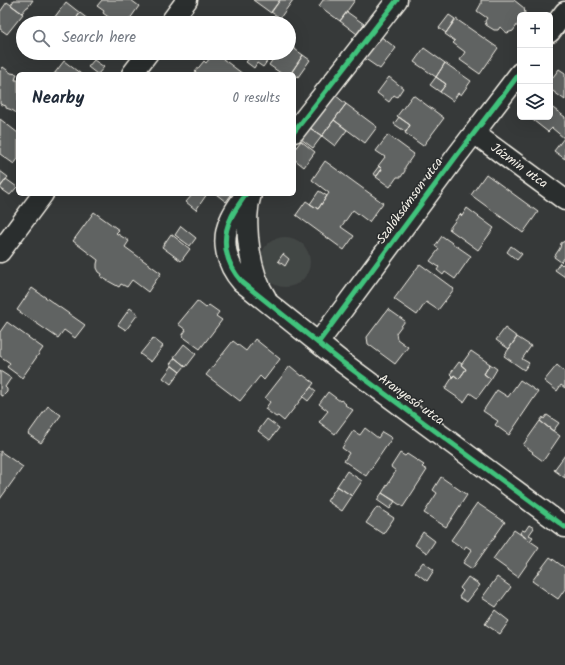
<!DOCTYPE html>
<meta charset="utf-8">
<style>
:root{--surface:#fff;--page:#f2f2f3;--text:#1f2937;--muted:#747a83;--line:#e0e1e3}
body{margin:0;font-family:Kalam,sans-serif;background:var(--page);color:var(--text)}
.controls{position:absolute;right:12px;top:12px;display:grid;overflow:hidden;border-radius:6px;box-shadow:0 4px 16px #0002}
.controls button{width:36px;height:36px;display:grid;place-items:center;padding:0;border:0;border-bottom:1px solid var(--line);background:var(--surface);color:var(--text);font:20px sans-serif}
.list{margin:0;padding:0;list-style:none}
h2{display:flex;justify-content:space-between;align-items:center;height:52px;margin:0;padding:0 16px;font-size:17px}
h2 small{font-size:13px;font-weight:400;color:var(--muted)}
.icon{flex:none;width:22px;height:22px;fill:none;stroke:currentColor;stroke-width:2;stroke-linecap:round;stroke-linejoin:round}
.map{position:relative;flex:none;width:565px;height:665px;overflow:hidden}
.search{position:absolute;background:var(--surface);box-shadow:0 4px 16px #0002;left:16px;top:16px;width:280px;height:44px;display:flex;align-items:center;gap:10px;box-sizing:border-box;padding:0 14px;border-radius:22px;color:var(--muted);font-size:15px}
.panel{position:absolute;background:var(--surface);box-shadow:0 4px 16px #0002;left:16px;top:72px;width:280px;height:124px;border-radius:6px}
.map>svg:first-child{display:block}
.built{fill:#434645}
.building{fill:#616362;stroke:#f4f1e8}
.lines{fill:none;stroke-linecap:round;stroke-linejoin:round}
.minor-casing{stroke:#f4f1e8;stroke-width:23}
.minor{stroke:#2a2d2e;stroke-width:20}
.cycleway-casing{stroke:#2a2d2e;stroke-width:8}
.cycleway{stroke:#40c37c;stroke-width:5}
.labels{text-anchor:middle;dominant-baseline:central;stroke-width:3;stroke-linejoin:round;paint-order:stroke}
.street-label{font-size:13px;fill:#f4f1e8;stroke:#2a2d2e}
</style>
<div class="map">
<svg width="565" height="665" viewBox="0 0 565 665">
<rect width="100%" height="100%" fill="#363939"/>
<filter id="ink" filterUnits="userSpaceOnUse"><feTurbulence type="fractalNoise" baseFrequency=".025" numOctaves="2"/><feDisplacementMap in="SourceGraphic" scale="8" xChannelSelector="R" yChannelSelector="G"/><feConvolveMatrix kernelMatrix="1 2 1 2 8 2 1 2 1" color-interpolation-filters="sRGB"/></filter>
<g filter="url(#ink)">
<path class="built" d="M260 262a25 25 0 1 1 50 0a25 25 0 1 1-50 0Z"/>
<path class="building" d="M14,0H33L28,7H27L22,13L11,5Z
M102,0H131L139,6L127,23H113L110,21L111,19L103,13L104,11L97,6Z
M253,0H280L271,13Z
M280,0H293L280,18L271,12Z
M323,0H355L340,21L319,6Z
M481,0H514L524,8L525,13L524,15H520V21L513,31L507,33L500,27L498,30H494L486,25L485,21L487,18L477,11L481,4Z
M7,2L23,14L7,34L0,29V12Z
M66,2L80,13L73,23H61L54,18Z
M347,12L364,24L357,34L340,21Z
M80,13L93,23H73Z
M449,15L455,19L446,33L439,28Z
M456,19L498,48L480,74L460,60L465,52L453,43L455,41L445,34Z
M380,36L396,48L380,69L364,58Z
M289,45L303,55L299,61L290,74H282L269,65L277,53H289Z
M424,48L445,63L436,77L414,62Z
M90,53H102L98,58Z
M214,53H215L243,74H198L195,72L204,61L206,63Z
M246,53H273L263,67L257,63L254,68L246,62L250,57Z
M303,55L310,60L298,77L292,72L299,61Z
M94,60L104,67L98,74H97L88,67Z
M64,61L81,74H54Z
M445,63L471,81L461,95L458,93L453,101L440,92L446,84L436,77Z
M3,67L11,73L17,74L15,80H18V114L12,110L6,108V106L0,104V72Z
M559,69L565,73V100L550,89V81Z
M389,77L403,88L397,97L394,95L389,102L377,93Z
M436,77L446,84L440,92L430,85Z
M335,95L346,104L322,136L310,128Z
M413,95L444,118L423,146L405,133L410,125L397,116Z
M346,104L377,127L365,143L334,120Z
M550,106L565,117V159L554,151L564,138L552,128L548,132L529,117H550Z
M399,117L410,125L406,132L394,124Z
M0,119L18,133V159L14,164L0,154Z
M334,120L347,130L335,146L322,136Z
M310,128L322,136L313,148L301,139Z
M388,135L414,154L405,167V171L401,177H397L390,187L376,177L382,169L378,166L385,157L376,151Z
M301,141L315,152L304,167L294,159V150Z
M325,161L383,203L369,222L353,210L341,227L354,236L344,250L296,215L306,201L318,209L329,193L312,180Z
M379,166L382,169L377,176L373,174Z
M0,171L8,177L0,187Z
M486,174L538,212L523,233L471,195Z
M6,179L17,187L10,195L0,188Z
M319,191L327,196L318,209L310,204Z
M193,194H207L196,210L186,202Z
M216,194H230L231,195L226,202Z
M467,208L494,228L478,250L449,229L460,214L462,216Z
M94,212L119,230L116,233L129,241L125,247L161,273L148,292L132,280L127,287L121,284L119,287L101,277L102,274L99,272L97,268V264L98,260L73,241Z
M181,226L196,238L190,246L175,235Z
M171,234L190,249L181,261L162,247Z
M442,236L471,256L455,279L445,272L443,275L437,270L439,267L430,261L439,249L435,246Z
M565,241V257L561,262L554,257L560,248L561,243Z
M511,246L522,254L517,260L507,252Z
M283,254L289,259L285,266L278,261Z
M565,262V277L555,270L560,263L562,265Z
M420,264L454,289L438,310L426,302L417,315L394,299Z
M32,288L85,325L75,338L64,330L58,338L17,310Z
M197,301L206,308L209,305L219,312L216,316L222,320L200,349L182,336L186,330L178,324Z
M130,308L138,314L126,330L118,325Z
M388,309L405,321L396,333L397,339L408,347L395,364L368,344L367,337Z
M7,322L43,348L22,378L7,367L10,363L0,356V332Z
M505,328L517,337L509,349L496,340Z
M517,337L531,346L522,359L529,363L524,370L504,356Z
M153,338L163,346L151,362L140,354Z
M255,339L280,359L264,380L260,376L240,401L206,375L233,341L246,351Z
M184,344L196,354L186,367L174,357Z
M471,351L490,364L484,374L491,379L477,398L470,393L464,402L445,389L454,375L459,379L466,369L461,365Z
M175,358L185,366L180,372L170,364Z
M459,362L462,364L461,365L466,369L459,379L454,375L453,377L450,374Z
M490,364L497,369L491,379L484,374Z
M557,365L565,372V388L561,385L557,391L544,381Z
M172,366L180,372L171,384L163,378Z
M290,366L302,376L303,375L314,383L284,421L278,416L276,417L265,409L270,402L265,398Z
M0,371L11,378L5,387L7,389V392L3,396L0,395Z
M520,380L538,392L509,435L495,425L498,421L483,411L497,390L508,397Z
M311,387L316,391L308,401L303,397Z
M328,392L340,401L341,400L346,404L345,405L353,410L335,434L319,422L328,411L319,404Z
M48,406L61,415L41,443L28,434Z
M547,415L559,423L553,431L540,421L543,417L544,419Z
M267,419L279,428L270,440L258,431Z
M540,421L560,436L543,461L532,453L533,452L523,445Z
M365,428L378,438L382,432L392,438L366,476L344,461L349,453L342,448L353,431L360,435Z
M0,451L23,467L0,499Z
M400,453L405,456L407,454L424,465L422,467L427,470L403,507L382,493L396,471L391,467Z
M565,455V478L554,470Z
M347,471L362,481L352,496L337,486Z
M441,477L467,495L446,527L424,513L437,493L433,490Z
M337,486L352,496L342,511L327,501Z
M382,493L395,501L390,509L377,500Z
M477,503L505,522L472,569L463,563L472,550L466,546L464,549L451,540Z
M377,507L394,518L383,534L366,523Z
M529,525L534,528L529,535L533,537L530,541L520,533L522,530L525,531Z
M514,530L539,547L518,577L493,559Z
M423,532L435,541L427,553L415,545Z
M550,557L565,568V589L558,599L532,581Z
M423,562L434,570L427,581L415,572Z
M468,577L480,585L467,602L459,597L463,591L460,588Z
M497,577L511,587L496,607L482,598Z
M495,610L509,621L500,634L485,624Z"/>
<g class="lines">
<g class="minor-casing">
<path id="minor" d="M170,23L187,0
M550,32L565,12
M132,74L148,53
M294,132L397,0
M474,133L565,200
M246,194C241,202 235,209 231,218C220,240 226,264 242,282L342,362L565,527
M251,194C246,209 247,223 248,238C250,259 254,280 266,298
M0,252L43,194
M318,343L458,154L520,73"/>
</g>
<use href="#minor" class="minor"/>
<g class="cycleway-casing">
<path id="cycleway" d="M294,132L397,0
M246,194C241,202 235,209 231,218C220,240 226,264 242,282L342,362L565,527
M318,343L458,154L520,73"/>
</g>
<use href="#cycleway" class="cycleway"/>
</g>
</g>
<g class="labels">
<g class="street-label">
<text transform="translate(519 166) rotate(36)">Jázmin utca</text>
<text transform="translate(410 201) rotate(-54)">Szalóksámson utca</text>
<text transform="translate(411 400) rotate(36)">Aranyeső utca</text>
</g>
</g>
</svg>
<div class="controls">
<button>+</button>
<button>−</button>
<button><svg class="icon" aria-label="layers" viewBox="0 0 24 24"><path d="M12 4l9 5-9 5-9-5zM3 14l9 5 9-5"/></svg></button>
</div>
<div class="search"><svg class="icon" aria-label="search" viewBox="0 0 24 24"><circle cx="10" cy="10" r="6"/><path d="M15 15l6 6"/></svg>Search here</div>
<section class="panel">
<h2>Nearby<small>0 results</small></h2>
<ul class="list">
</ul>
</section>
</div>
